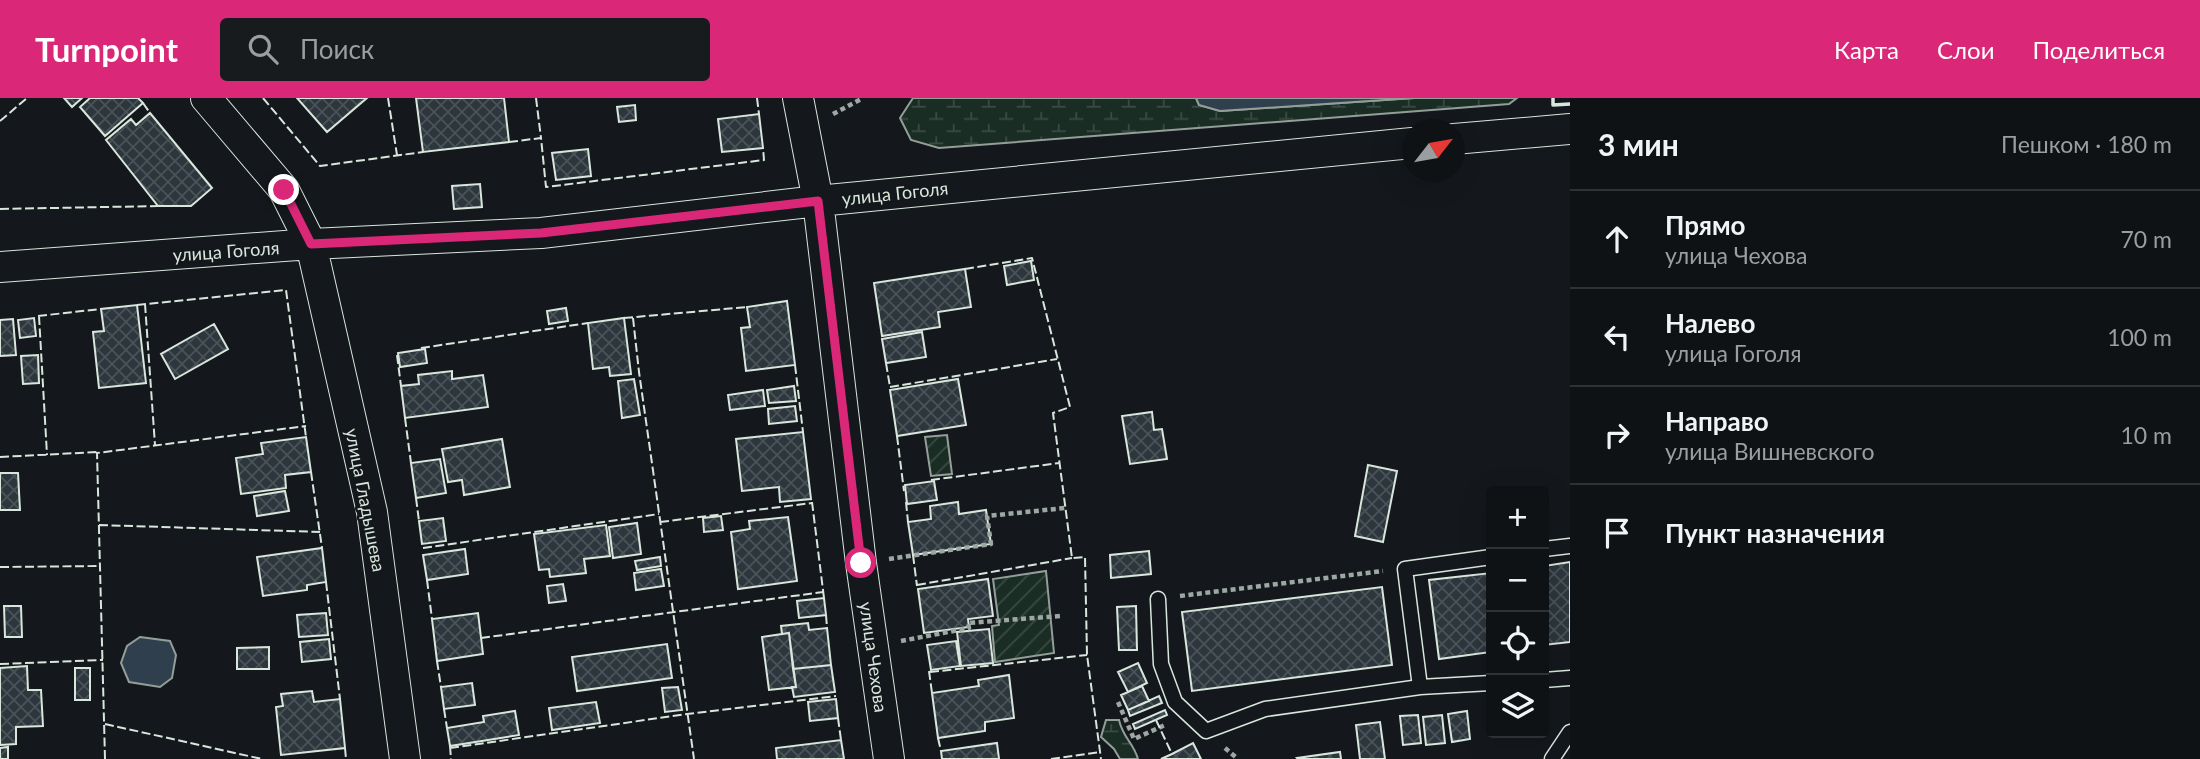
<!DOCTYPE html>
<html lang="ru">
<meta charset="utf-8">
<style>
:root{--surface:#0f1215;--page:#181b1e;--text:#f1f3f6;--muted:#9b9ea0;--line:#2f3234;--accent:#db2777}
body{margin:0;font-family:Lato,sans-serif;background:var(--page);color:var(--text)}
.controls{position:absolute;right:21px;bottom:21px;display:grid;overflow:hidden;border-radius:7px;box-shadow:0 7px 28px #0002}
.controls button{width:63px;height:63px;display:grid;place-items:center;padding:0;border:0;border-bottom:2px solid var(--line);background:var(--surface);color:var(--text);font:35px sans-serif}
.compass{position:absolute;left:1402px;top:21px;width:63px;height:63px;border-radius:50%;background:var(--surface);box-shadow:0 7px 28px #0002;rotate:59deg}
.stop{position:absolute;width:21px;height:21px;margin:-16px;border:5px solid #db2777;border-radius:50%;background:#fff}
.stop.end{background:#db2777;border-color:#fff;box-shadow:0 2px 7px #0008}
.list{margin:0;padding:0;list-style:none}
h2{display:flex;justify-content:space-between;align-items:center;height:91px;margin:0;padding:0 28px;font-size:30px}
h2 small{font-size:23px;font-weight:400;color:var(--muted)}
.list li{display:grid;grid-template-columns:46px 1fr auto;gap:21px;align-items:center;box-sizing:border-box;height:98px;padding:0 28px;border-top:2px solid var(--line)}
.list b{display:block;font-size:26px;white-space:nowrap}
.list p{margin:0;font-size:23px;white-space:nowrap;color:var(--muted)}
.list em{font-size:23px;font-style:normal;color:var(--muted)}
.icon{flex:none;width:38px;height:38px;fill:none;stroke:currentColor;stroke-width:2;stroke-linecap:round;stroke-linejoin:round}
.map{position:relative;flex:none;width:1570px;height:661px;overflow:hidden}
header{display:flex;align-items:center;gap:42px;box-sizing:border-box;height:98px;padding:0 35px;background:var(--accent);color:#fff}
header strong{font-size:33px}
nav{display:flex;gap:38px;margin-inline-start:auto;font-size:24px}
.search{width:490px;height:63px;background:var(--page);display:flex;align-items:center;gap:18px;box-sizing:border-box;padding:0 24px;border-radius:7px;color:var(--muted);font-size:26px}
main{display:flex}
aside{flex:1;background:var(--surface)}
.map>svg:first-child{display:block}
.wetland{fill:url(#wetland-marsh);stroke:#939e99;stroke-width:2}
.garden{fill:url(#garden-furrows);stroke:#939e99;stroke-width:2}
.water{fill:#2f3f4d;stroke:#939e99;stroke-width:2}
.building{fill:url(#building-cross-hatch);stroke:#d8e6dc;stroke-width:2}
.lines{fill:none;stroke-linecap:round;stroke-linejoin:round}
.service-casing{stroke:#d8e6dc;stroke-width:17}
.minor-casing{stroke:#d8e6dc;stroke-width:32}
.path{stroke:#9da8a2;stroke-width:4.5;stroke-dasharray:5 3.5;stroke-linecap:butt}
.service{stroke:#14181c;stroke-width:14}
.minor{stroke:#14181c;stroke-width:30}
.fence{stroke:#d8e6dc;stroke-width:2;stroke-dasharray:9 3.5;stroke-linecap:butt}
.wall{stroke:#d8e6dc;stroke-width:3.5}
.route{stroke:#db2777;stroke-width:9}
.labels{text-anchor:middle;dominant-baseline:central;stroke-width:5;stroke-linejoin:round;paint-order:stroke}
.street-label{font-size:18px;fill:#d8e6dc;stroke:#14181c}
</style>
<header>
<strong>Turnpoint</strong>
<div class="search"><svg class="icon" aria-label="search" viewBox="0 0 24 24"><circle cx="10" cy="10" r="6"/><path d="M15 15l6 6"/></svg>Поиск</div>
<nav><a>Карта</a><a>Слои</a><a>Поделиться</a></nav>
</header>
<main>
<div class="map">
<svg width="1570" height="661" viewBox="0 0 1570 661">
<defs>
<pattern id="wetland-marsh" width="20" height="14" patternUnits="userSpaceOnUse" patternTransform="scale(1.75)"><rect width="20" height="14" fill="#1a2d24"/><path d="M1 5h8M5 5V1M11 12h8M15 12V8" fill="none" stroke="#3b4b43"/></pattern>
<pattern id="garden-furrows" width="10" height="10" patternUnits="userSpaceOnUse" patternTransform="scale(1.75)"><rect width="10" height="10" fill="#1a2d24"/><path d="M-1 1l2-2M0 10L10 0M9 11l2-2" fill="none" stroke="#3b4b43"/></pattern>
<pattern id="building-cross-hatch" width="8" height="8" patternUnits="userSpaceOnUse" patternTransform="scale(1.75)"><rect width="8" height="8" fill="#2c363c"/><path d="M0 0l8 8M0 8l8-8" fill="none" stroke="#4a5358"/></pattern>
</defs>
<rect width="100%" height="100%" fill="#14181c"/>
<path class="wetland" d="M913,0H1196L1199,7L1220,13L1414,0H1517L1509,6L939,50L911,42L900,20Z
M1106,622H1119C1123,640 1133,644 1138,661H1120L1114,651L1101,639Z"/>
<path class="garden" d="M947,337L952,376L931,378L925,339Z
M1046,473L1054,555L995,564L992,528L999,527L993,481Z"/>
<path class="water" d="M1196,0H1414L1220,13L1199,7Z
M140,539L170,543L176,557L172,580L160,589L129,584L121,565L127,548Z"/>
<path class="building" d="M64,0H82L72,9Z
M90,0H138L143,5L105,38L80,9Z
M297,0H367L327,34Z
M416,0H504L509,44L423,54Z
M635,7L636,22L619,24L617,9Z
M150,15L212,90L191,108H158L106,42L131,21L136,27Z
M759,16L763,50L722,54L718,21Z
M588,51L591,78L556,82L552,55Z
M480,86L482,109L454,111L452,88Z
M1031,163L1034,182L1007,187L1004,168Z
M965,171L971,209L938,214L940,229L882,238L874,185Z
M787,203L795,267L746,273L741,230L750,229L747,209Z
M137,207L146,285L99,290L93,234L104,233L101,211Z
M566,210L568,223L549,226L547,213Z
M34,220L36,238L20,240L18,222Z
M624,220L631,276L610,278L609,269L593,271L588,225Z
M13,221L16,257L0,258V222Z
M214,226L228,251L175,281L161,256Z
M922,234L926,259L886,265L882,241Z
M425,251L427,265L400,269L398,255Z
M38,257L39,285L23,286L21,258Z
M452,273V281L483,277L488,309L405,320L401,288L419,286L418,277Z
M634,281L640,317L622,320L618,283Z
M958,281L966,327L897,338L890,292Z
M794,288L796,303L769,305L767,292Z
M763,292L765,308L730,312L728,297Z
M795,308L797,323L769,326L768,311Z
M1152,314L1154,332L1162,331L1167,361L1130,366L1122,318Z
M803,334L811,401L780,404L779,389L742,393L736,341Z
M306,339L311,374L285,377L286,390L241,396L236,360L263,356L261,345Z
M502,341L510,389L464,397L462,382L448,384L442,351Z
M440,361L446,395L416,400L411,365Z
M1368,367L1397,373L1383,444L1355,438Z
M0,375H18L20,412H0Z
M934,383L937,402L907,406L905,387Z
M285,393L289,413L257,418L254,398Z
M958,404L959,416L986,412L991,446L913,457L908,424L931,421L930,408Z
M721,418L723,432L704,434L703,420Z
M788,419L797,483L738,491L731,434L750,431L749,423Z
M443,420L446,443L422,446L419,423Z
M637,425L641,456L613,460L609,429Z
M606,427L610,458L584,461L586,475L550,479L549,471L539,472L534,436Z
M322,450L326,484L307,487V492L263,498L257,459Z
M465,451L468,476L427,482L423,457Z
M1149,453L1151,476L1111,480L1110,457Z
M660,459L661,468L637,472L635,463Z
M1570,464V544L1544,547V468Z
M661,471L664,488L636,492L634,475Z
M1491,475V554L1439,561L1429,482Z
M988,481L993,518L968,521L969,529L924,535L918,491Z
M563,486L566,503L549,505L547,488Z
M1382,489L1392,567L1192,593L1182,514Z
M824,500L826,517L799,520L797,503Z
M4,508H21L22,539H5Z
M1136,508L1137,552H1119L1117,509Z
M326,515L328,537L299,539L297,517Z
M478,515L483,556L437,563L432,521Z
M808,525L809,532L827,530L831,567L793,571L789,535L782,536L781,528Z
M989,531L993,565L961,568L957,534Z
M789,535L796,589L769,592L762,539Z
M329,541L331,561L302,564L300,544Z
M956,543L960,568L931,572L927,547Z
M667,546L672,580L577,593L572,559Z
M269,549V571H237V550Z
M1138,565L1147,585L1128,594L1118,574Z
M831,567L835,594L794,599L792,589H796L793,571Z
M27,568L28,592H41L43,628L16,629V646L0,647V570Z
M75,570H90V602H75Z
M1009,577L1014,620L985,624V633L938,640L932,595L979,588L978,582Z
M472,585L475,607L444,611L441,589Z
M1142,588L1149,603L1128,612L1121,597Z
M678,589L682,612L665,614L662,590Z
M312,593L314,604L340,601L345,650L281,657L276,609L283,608L281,596Z
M1159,598L1162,605L1130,618L1128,612Z
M836,601L838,620L810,623L808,604Z
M596,604L600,625L552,632L549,610Z
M1165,612L1167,617L1135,631L1133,626Z
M515,613L519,637L450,648L447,630L484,624L483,618Z
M1467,613L1470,641L1452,644L1448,616Z
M1418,617L1421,645L1403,647L1400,618Z
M1442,617L1445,645L1426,647L1423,619Z
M1380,624L1385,661H1360L1356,627Z
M841,642L844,661H777L776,650Z
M997,645L999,661H942L941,653Z
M1193,645L1201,661H1161L1172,656Z
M8,649V661H0V650Z
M1340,654L1341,661H1298L1297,660Z"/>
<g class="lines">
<g class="service-casing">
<path id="service" d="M1544,451L1570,448
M1158,501L1161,566L1175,604L1206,633L1265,611L1420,589L1491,585
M1544,582L1570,580
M1420,589L1405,471L1491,459
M1552,661L1570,634"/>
</g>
<g class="minor-casing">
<path id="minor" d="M206,0L284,92L311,146L372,414L405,661
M798,0L818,103L861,465L889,661
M1454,41L1570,31
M0,169L311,146L541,135L818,103L1412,45"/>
</g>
<path class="path" d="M833,16L863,0
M889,461L991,446L987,418L1065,410
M1180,498L1383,473
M901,543L969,530L968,525L1060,518
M1118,604L1134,641L1165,627
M1225,650L1238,661"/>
<use href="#service" class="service"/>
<use href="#minor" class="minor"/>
<path class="fence" d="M263,0L320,68L423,54
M388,0L397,57
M536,0L541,40
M757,0L759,16
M143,5L150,15
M0,23L27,0
M509,44L541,40L546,89L764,62L763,50
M0,111L158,108
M965,171L1032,160L1070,309L1053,315L1072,460L1085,459L1087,557L1101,661
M145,206L155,347
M137,207L286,192L306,339
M38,218L101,211
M39,218L47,357
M624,220L747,209
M633,220L639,274L694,661
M421,250L588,225
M397,257L401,288
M886,265L890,289
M795,267L803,334
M890,289L1057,261
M405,320L411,365
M897,338L904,393
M0,359L98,354
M311,374L322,450
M931,382L1059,365
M416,400L419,423
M812,404L824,500
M906,404L908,424
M660,424L812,405
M99,427L320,434
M423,450L659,416
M913,457L917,488
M0,469L100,468
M427,482L432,521
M326,484L340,601
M917,487L1072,460
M826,517L827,530
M481,540L823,494
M437,563L441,589
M0,566L103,562
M929,573L932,595
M930,574L1087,557
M444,611L447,630
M838,620L841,642
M1156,622L1172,656
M105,626L262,661
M938,640L941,653
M450,648L451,661
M345,650L346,661
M450,650L687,616L836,598
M105,661L97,355L306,328
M1051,661L1100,654"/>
<path class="wall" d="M1553,0V7L1570,6"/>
</g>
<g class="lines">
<path class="route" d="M284,92L311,146L541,135L818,103L861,465"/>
</g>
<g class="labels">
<g class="street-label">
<text transform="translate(895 95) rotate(-6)">улица Гоголя</text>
<text transform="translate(226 153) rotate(-4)">улица Гоголя</text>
<text transform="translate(366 402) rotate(79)">улица Гладышева</text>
<text transform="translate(874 559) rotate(82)">улица Чехова</text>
</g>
</g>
</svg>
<div class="controls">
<button>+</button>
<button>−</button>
<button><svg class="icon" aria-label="locate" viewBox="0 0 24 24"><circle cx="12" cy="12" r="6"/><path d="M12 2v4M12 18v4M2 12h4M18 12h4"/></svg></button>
<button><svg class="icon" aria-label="layers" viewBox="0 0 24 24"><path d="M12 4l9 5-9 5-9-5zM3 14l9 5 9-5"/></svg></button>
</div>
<svg class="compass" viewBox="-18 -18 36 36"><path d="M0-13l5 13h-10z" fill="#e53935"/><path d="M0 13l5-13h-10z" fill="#9b9ea0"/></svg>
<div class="stop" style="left:861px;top:465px"></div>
<div class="stop end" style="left:284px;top:92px"></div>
</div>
<aside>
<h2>3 мин<small>Пешком · 180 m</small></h2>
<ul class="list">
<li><svg class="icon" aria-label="ahead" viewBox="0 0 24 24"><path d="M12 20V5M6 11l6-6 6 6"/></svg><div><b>Прямо</b><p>улица Чехова</p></div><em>70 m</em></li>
<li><svg class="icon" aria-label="left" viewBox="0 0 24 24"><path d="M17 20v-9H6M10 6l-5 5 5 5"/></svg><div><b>Налево</b><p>улица Гоголя</p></div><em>100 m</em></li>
<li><svg class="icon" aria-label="right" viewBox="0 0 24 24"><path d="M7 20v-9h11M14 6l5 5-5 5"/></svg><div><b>Направо</b><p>улица Вишневского</p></div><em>10 m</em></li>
<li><svg class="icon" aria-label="arrive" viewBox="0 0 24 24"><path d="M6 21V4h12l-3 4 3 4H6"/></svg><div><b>Пункт назначения</b></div></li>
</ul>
</aside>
</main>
